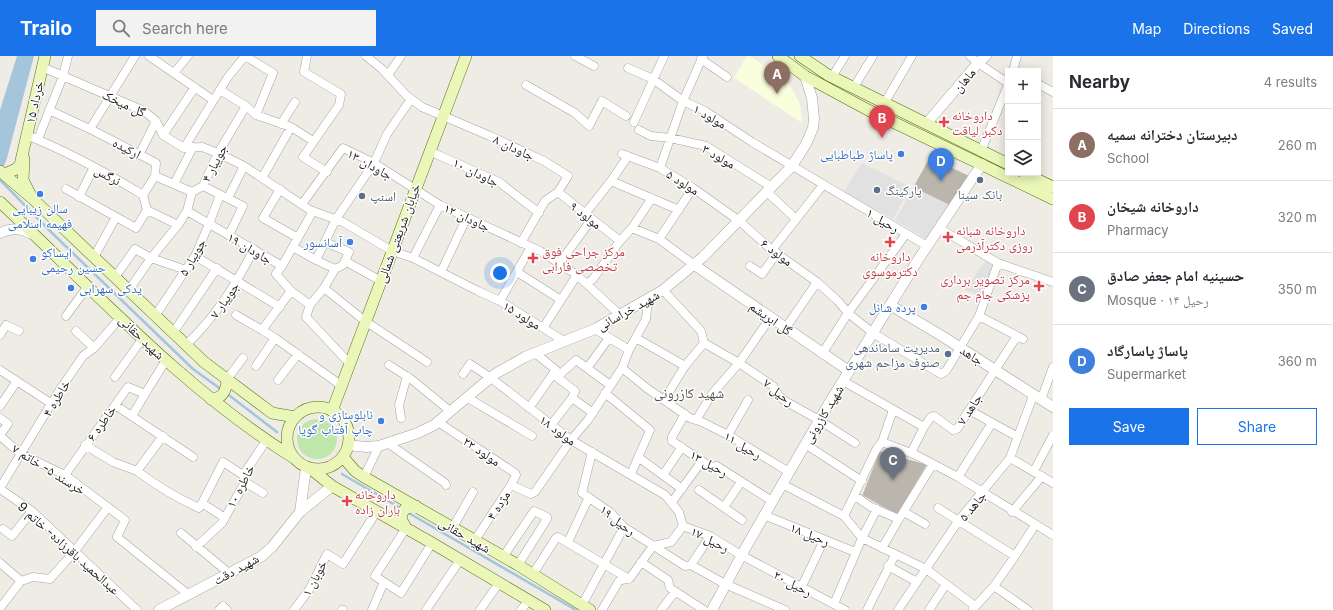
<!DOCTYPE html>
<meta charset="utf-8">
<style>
:root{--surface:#fff;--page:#f2f2f3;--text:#2b2b33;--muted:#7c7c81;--line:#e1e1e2;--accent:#1a73e8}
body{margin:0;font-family:Inter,"Noto Naskh Arabic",sans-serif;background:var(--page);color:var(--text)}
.controls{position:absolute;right:12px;top:12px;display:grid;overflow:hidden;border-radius:0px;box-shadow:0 2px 10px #0003}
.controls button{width:36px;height:36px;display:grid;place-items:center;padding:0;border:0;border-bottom:1px solid var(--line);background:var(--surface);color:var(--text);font:20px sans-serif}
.you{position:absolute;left:500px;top:217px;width:14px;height:14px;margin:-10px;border:3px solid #fff;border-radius:50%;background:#1a73e8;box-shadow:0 0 0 6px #1a73e833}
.badge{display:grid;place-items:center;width:26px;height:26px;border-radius:50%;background:var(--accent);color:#fff;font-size:13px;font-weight:700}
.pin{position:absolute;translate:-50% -33px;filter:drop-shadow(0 1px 2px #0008)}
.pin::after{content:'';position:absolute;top:21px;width:14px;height:12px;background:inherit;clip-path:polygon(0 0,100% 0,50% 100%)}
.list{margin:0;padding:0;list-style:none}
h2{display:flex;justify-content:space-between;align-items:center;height:52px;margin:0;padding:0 16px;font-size:17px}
h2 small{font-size:13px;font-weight:400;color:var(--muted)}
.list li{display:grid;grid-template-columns:26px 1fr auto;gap:12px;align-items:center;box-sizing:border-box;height:72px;padding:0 16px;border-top:1px solid var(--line)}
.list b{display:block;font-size:15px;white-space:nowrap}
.list p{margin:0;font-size:13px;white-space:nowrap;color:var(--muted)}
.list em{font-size:13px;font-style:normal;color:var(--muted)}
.actions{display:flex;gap:8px;padding:12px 16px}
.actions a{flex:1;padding:9px 0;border:1px solid var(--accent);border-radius:0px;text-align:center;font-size:14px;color:var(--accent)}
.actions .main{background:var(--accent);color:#fff}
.icon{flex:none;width:22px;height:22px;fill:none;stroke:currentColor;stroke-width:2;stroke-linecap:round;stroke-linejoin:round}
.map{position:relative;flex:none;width:1053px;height:554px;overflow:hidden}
header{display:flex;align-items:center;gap:24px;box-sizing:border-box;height:56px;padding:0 20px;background:var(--accent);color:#fff}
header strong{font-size:19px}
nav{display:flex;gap:22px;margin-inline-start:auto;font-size:14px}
.search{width:280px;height:36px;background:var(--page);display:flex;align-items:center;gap:10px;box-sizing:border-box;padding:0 14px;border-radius:0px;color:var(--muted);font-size:15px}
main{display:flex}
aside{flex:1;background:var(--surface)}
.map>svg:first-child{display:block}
.education{fill:#f9fedd}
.grass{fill:#bfe7ab}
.parking{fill:#e1e1e1}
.water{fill:#a5c6da}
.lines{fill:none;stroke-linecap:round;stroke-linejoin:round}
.stream{stroke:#a5c6da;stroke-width:2.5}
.building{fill:#bab5ad;stroke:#bfb5a7}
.minor-casing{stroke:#a4a4a4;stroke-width:9}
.tertiary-casing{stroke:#a4a4a4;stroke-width:11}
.secondary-casing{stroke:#557009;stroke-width:12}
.minor{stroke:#fff;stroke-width:8}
.tertiary{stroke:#fff;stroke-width:10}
.secondary{stroke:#eaf7b9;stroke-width:11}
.health-dot{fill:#e0444e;stroke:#fff;stroke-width:1.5}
.shop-dot{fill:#3f7fe0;stroke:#fff;stroke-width:1.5}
.service-dot{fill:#5c6f8a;stroke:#fff;stroke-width:1.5}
.labels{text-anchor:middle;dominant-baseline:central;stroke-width:3;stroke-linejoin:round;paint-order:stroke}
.street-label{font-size:13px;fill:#1d1d1d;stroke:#fff}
.health-label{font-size:13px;fill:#be3a42;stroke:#fff;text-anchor:start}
.shop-label{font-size:13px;fill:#366cbe;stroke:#fff;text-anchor:end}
.service-label{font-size:13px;fill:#4e5e75;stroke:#fff;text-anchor:start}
.neighbourhood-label{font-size:14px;fill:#505050;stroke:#fff}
</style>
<header>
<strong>Trailo</strong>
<div class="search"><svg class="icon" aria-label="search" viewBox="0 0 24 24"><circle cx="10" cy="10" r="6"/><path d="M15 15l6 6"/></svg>Search here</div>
<nav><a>Map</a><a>Directions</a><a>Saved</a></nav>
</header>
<main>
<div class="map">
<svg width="1053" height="554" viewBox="0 0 1053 554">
<rect width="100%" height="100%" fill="#eeece4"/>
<path class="education" d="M747,0H750L790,29L800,48L802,67L734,22Z"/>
<path class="grass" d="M297 383a20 20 0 1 1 40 0a20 20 0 1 1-40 0Z"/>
<path class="parking" d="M862,107L910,131L893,163L843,137Z
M914,131L949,148L926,183L895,164Z
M989,200L1004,207L987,243L965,234Z"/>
<path class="water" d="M17,0H34L7,102L0,120V54Z"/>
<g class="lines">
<path class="stream" d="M0,124L52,177L193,313L222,334
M226,337L277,376
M342,418L402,453
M407,456L576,554"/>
</g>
<path class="building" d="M930,102L968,120L949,148L914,131Z
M880,396L926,409L897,458L863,439Z"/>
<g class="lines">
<g class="minor-casing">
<path id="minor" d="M149,0L213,44
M307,0L304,16L341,38L339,49L303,101L327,116
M366,0L382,13L406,39L422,51L490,80L544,105L568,120L558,136L545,145L521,187
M575,0L594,10
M970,0L978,7L1008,27
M701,3L727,21
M42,11L144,55L156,65L163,79L184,92L202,91L218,97L244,110L310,154L343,166L392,195L413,202L478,235L500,245L564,285
M628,12L653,23L683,45L705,55L752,86L927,190
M1013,15L1017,0
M174,17L188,0
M388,19L401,0
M832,21L845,0
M1038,28L1053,36
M526,29L575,57L589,70L602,45L626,60
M854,31L873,0
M220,34L246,50
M885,46L912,0
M49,54L94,75L156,107L155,120L192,136
M256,59L291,71L313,85
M634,66L664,0
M281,68L295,46
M90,73L135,0
M639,74L651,80L670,82L706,90L770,130
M26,79C67,95 105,116 143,139L147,154L178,169
M163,79L195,31
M38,83L63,20L68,0
M184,92L228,21L245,0
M429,95L499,126L539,157
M981,95L1008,29
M622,98L660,112L693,132L738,164L772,194L817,226L838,245L848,257L873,277L941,318L946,315L979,260L998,207
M139,99L156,65
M660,112L683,45L703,0
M262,122L291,71
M611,125L679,154
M174,128L193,91
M203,130L243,150L229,179
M66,133L136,172L147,154
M280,133L263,162L298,182
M766,135L796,163
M558,136L620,185L632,172L659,183L693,208
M143,139L155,120
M79,141L94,111
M228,142L244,110
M302,148L343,92L374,107L440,149L540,195L577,219L620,259
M187,155L282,210L276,218L291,235L310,249L324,232L365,265L427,306
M584,159L611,125L628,100
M632,172L652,142
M939,172L998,207L1053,226
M659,183L693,132
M325,186L349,196L343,209L335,213
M293,191L316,204
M772,194L823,129
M195,200L280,251
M94,201L116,161
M413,202L440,149
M345,205L381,225
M559,208L591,164
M282,210L313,155
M750,210L762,218L777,197
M441,216L467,161
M517,216L561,244
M115,221L135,193L151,202L186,214
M587,228L593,223L620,185
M324,232L335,213L316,204L336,163L374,107L387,78L411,43
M129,234L151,202L178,169L187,155L192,136L203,130L218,97L246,50L256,59L273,17L245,0
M663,234L701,275L704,287L739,307L773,330L779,340L785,345L819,364L855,387
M500,245L531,191
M310,249L306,261L350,308
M236,259L262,274
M66,260L88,230
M155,260L195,200L209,168L220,139
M979,260L1023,283
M543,272L577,219
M595,273L629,294L622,312L648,333L690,362L702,366L728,379L789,416
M785,273L817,226
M76,275L94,292
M173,277L217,212
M0,279L6,269L19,275
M275,282L342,330
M636,282L685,310L704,287
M186,289C216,260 235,230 254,193
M629,294L646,263L648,243
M535,297L556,314L553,318L575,335L572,342L593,357
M822,298L848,257L906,178
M389,309L411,323L450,355
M256,310L275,282L262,274L291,235
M588,311L609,282
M0,314L52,348
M463,318L470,308L491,322L571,384L665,439L679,456L683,470L710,480L741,499L845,554
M115,321L143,282
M557,321L576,304L610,329
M227,323L243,302
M278,324L298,298
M843,325L924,371
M605,337L650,374L631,418
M468,342L532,380
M664,344L685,310
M1041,344L1053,311
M115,349L193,401
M0,350L17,325
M529,352L553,318
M969,354L1018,381
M685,358L672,381V385L711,411L717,410L772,445
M132,360L145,338
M0,362L8,368L0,379
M401,362L399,349L407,320
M696,364L712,338L739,307L770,262
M438,366L515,417L516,419L511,429
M551,369L572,342
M728,379L748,344
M0,380L21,398L65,419L125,464L117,481L189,539
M163,380L137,415C157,430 177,442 199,452L202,447
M882,386L893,354
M389,388L445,427L446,429
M805,388L862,425
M85,389L113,406L137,415
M592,396L582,437L610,456L624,471L685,510L691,509L725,528L785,554
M911,397L924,371L931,361L934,360L953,374L957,373L1017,280
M638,401L682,433
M1010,402L1053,427
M1034,415L1053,379
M65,419L128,331L145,338L166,304
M663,419L682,391
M364,421L379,390
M958,421L992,367
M245,426L263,437
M782,428L844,460L862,482L926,513L975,550
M0,432L59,335L83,300L94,292L121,261
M0,433L32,455L137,554
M699,434L742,464
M855,440L871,451L899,463L933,408
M672,446L702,405
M724,451L741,426
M938,452L1015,500L994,530L973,553
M904,456L925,468
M1012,456L1042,420
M764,459L855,496
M844,460L876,394L882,386L916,399L958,421L1053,479
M225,462L202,447L223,406L243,419
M453,471L473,436
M3,473L12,480L32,455
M181,477L230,518
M475,484L511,429L531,438L535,436L571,384L588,364L622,312
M568,486L589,441
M196,491L222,467L245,426L243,419L266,385
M882,492L899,463
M1015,500L1035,469
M503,501L534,455L547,461V463L518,509
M641,506L668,524L670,532L704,554
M0,507L21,525L33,521L50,523L74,496L108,451
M691,509L710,480
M888,510L917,526
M533,518L556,482L558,481L629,523
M384,526L401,537L432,487
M994,530L1028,554
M801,532L824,484
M834,548L862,482L877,453
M582,549L624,471
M0,552L21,525
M219,554L223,550L227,554
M294,554L309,534L327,498L343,508L377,455
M342,554H343
M372,554L384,526L375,520L406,472
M426,554L460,504
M480,554L499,527
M521,554L529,544
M602,554L619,525L630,522L653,490L671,486L683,470
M661,554L675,536
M867,554L895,499
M898,554L959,464L1010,402L1033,340
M929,554L946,528"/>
</g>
<g class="tertiary-casing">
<path id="tertiary" d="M927,67L978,7L986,0
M0,177C13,172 19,172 32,178
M693,208L849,315
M890,249L942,280L1053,351
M348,389L366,391L379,390L418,377L434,369L495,318L525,301L595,273L663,234L703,201L792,110L806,88L813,72L814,63L812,42L805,20
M300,456L306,412
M159,554L262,500L272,491L300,456L332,430
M712,554L746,491L828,349L918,204L982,108"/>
</g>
<g class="secondary-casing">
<path id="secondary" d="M778,0L805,20L868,54L1053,143
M800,0L828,19L1008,108
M24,103L23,124L30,138
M0,115L33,143L204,306L272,357L295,361
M1024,117L1053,131
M5,118L16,113L20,109L45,0
M0,146C95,235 183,333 294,402
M211,343C221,343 225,337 227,327L225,321
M287 382a31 31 0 1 1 62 0a31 31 0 1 1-62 0Z
M332,355L466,0
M343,401L355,415L364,421L518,509L590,554
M311,413L332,430L432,487L545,554
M406,472L401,463L402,457L406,452L416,450"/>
</g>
<use href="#minor" class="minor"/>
<use href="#tertiary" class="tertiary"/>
<use href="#secondary" class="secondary"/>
</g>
<g class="health-dot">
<path d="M942 60h4v4h4v4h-4v4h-4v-4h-4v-4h4z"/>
<path d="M946 175h4v4h4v4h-4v4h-4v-4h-4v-4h4z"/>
<path d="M888 180h4v4h4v4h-4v4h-4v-4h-4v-4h4z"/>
<path d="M531 196h4v4h4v4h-4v4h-4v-4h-4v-4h4z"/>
<path d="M1037 224h4v4h4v4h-4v4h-4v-4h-4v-4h4z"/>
<path d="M345 439h4v4h4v4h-4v4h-4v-4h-4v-4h4z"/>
</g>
<g class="shop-dot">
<circle cx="901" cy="98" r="4"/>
<circle cx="40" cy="138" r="4"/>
<circle cx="350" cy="186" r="4"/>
<circle cx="33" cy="203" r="4"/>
<circle cx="71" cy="232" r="4"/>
<circle cx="924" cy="251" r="4"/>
<circle cx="381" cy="365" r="4"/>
</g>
<g class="service-dot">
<circle cx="980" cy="124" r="4"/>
<circle cx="877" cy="134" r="4"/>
<circle cx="362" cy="140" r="4"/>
<circle cx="948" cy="298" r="4"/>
</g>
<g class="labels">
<g class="street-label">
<text transform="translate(964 24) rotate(-50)">ماهان</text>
<text transform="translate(34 46) rotate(-77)">۱۵ خرداد</text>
<text transform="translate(124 47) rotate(25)">گل میخک</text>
<text transform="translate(710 60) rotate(30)">مولود ۱</text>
<text transform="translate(514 91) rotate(25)">جاودان ۸</text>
<text transform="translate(127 92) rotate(28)">ارکیده</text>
<text transform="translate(719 100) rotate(30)">مولود ۳</text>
<text transform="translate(214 107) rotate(-63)">جویبار ۴</text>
<text transform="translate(370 108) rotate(29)">جاودان ۱۳</text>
<text transform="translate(476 116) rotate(26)">جاودان ۱۰</text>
<text transform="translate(108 119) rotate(29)">نرگس</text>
<text transform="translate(683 126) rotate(32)">مولود ۵</text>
<text transform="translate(586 159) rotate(38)">مولود ۹</text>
<text transform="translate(467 161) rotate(25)">جاودان ۱۲</text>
<text transform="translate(883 164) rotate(31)">رحیل ۱</text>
<text transform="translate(398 177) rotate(-70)">خیابان شریعتی شمالی</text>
<text transform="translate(250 192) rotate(30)">جاودان ۱۹</text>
<text transform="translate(777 196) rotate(37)">مولود ۶</text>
<text transform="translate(192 201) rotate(-60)">جویبار ۵</text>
<text transform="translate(224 244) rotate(-55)">جویبار ۷</text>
<text transform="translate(628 254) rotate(-29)">شهید خراسانی</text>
<text transform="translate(522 259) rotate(32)">مولود ۱۵</text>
<text transform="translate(771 262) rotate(35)">گل ابریشم</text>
<text transform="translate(142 281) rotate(44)">شهید حقانی</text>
<text transform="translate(972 299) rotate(33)">جاهد</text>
<text transform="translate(779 336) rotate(39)">رحیل ۷</text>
<text transform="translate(56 342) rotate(-59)">خاطره ۴</text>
<text transform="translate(969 353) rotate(-57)">جاهد ۷</text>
<text transform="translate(823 358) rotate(-59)">شهید کازرونی</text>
<text transform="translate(101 367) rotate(-54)">خاطره ۶</text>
<text transform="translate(558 374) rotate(36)">مولود ۱۸</text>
<text transform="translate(743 389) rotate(31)">رحیل ۱۱</text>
<text transform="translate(482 395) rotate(34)">مولود ۲۲</text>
<text transform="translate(709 407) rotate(29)">رحیل ۱۳</text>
<text transform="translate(49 413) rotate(32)">خرسند ۵- خاتم ۷</text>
<text transform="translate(240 430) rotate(-63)">خاطره ۱۰</text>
<text transform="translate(498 449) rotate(-57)">مژده ۴</text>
<text transform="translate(972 450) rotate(-50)">جاهد ۵</text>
<text transform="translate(618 464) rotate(38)">رحیل ۱۹</text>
<text transform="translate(810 478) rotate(22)">رحیل ۱۸</text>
<text transform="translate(465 479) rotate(30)">شهید حقانی</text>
<text transform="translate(710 483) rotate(27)">رحیل ۱۷</text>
<text transform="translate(69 492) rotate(42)">عبدالحمید باقرزاده- خاتم 9</text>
<text transform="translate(236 513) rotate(-29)">شهید دقت</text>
<text transform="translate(314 522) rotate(-62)">خوبان ۱</text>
<text transform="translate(793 527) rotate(28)">رحیل ۲۰</text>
</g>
<g class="health-label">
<text x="952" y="59">داروخانه<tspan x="952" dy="15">دکبر لیاقت</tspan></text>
<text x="956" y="174">داروخانه شبانه<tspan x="956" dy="15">روزی دکترآذرمی</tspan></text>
<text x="542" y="195">مرکز جراحی فوق<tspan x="542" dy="15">تخصصی فارابی</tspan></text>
<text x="890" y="200" text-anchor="middle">داروخانه<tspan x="890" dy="15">دکترموسوی</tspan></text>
<text x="1030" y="223" text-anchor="end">مرکز تصویر برداری<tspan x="1030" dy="15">پزشکی جام جم</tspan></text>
<text x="355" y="438">داروخانه<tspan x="355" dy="15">باران زاده</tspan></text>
</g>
<g class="shop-label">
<text x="893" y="98">پاساژ طباطبایی</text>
<text x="40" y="152" text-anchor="middle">سالن زیبایی<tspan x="40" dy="15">فهیمه اسلامی</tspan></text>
<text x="342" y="186">آسانسور</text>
<text x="41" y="196" text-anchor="start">ایساکو<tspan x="41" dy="15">حسین رحیمی</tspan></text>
<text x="79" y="232" text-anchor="start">یدکی سهرابی</text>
<text x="916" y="251">پرده شانل</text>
<text x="373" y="358">نابلوسازی و<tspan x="373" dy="15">چاپ آفتاب گویا</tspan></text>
</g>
<g class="service-label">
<text x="885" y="134">پارکینگ</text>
<text x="980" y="138" text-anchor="middle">بانک سینا</text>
<text x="370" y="140">اسنپ</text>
<text x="940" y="291" text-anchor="end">مدیریت ساماندهی<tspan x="940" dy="15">صنوف مزاحم شهری</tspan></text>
</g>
<g class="neighbourhood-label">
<text x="689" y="336">شهید کازرونی</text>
</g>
</g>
</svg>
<div class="controls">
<button>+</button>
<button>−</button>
<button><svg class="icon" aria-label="layers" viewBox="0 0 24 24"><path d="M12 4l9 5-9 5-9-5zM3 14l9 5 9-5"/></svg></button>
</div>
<div class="you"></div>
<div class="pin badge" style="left:777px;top:38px;background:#8d6e63">A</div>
<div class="pin badge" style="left:882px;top:82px;background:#e0444e">B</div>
<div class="pin badge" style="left:893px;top:424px;background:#6b7280">C</div>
<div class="pin badge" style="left:941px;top:125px;background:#3f7fe0">D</div>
</div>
<aside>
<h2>Nearby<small>4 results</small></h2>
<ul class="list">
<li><span class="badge" style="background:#8d6e63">A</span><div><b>دبیرستان دخترانه سمیه</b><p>School</p></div><em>260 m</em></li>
<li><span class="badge" style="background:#e0444e">B</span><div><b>داروخانه شیخان</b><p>Pharmacy</p></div><em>320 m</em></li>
<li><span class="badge" style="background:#6b7280">C</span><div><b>حسینیه امام جعفر صادق</b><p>Mosque · رحیل ۱۴</p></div><em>350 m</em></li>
<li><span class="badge" style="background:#3f7fe0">D</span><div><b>پاساژ پاسارگاد</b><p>Supermarket</p></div><em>360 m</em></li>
</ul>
<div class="actions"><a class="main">Save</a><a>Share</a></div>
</aside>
</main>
